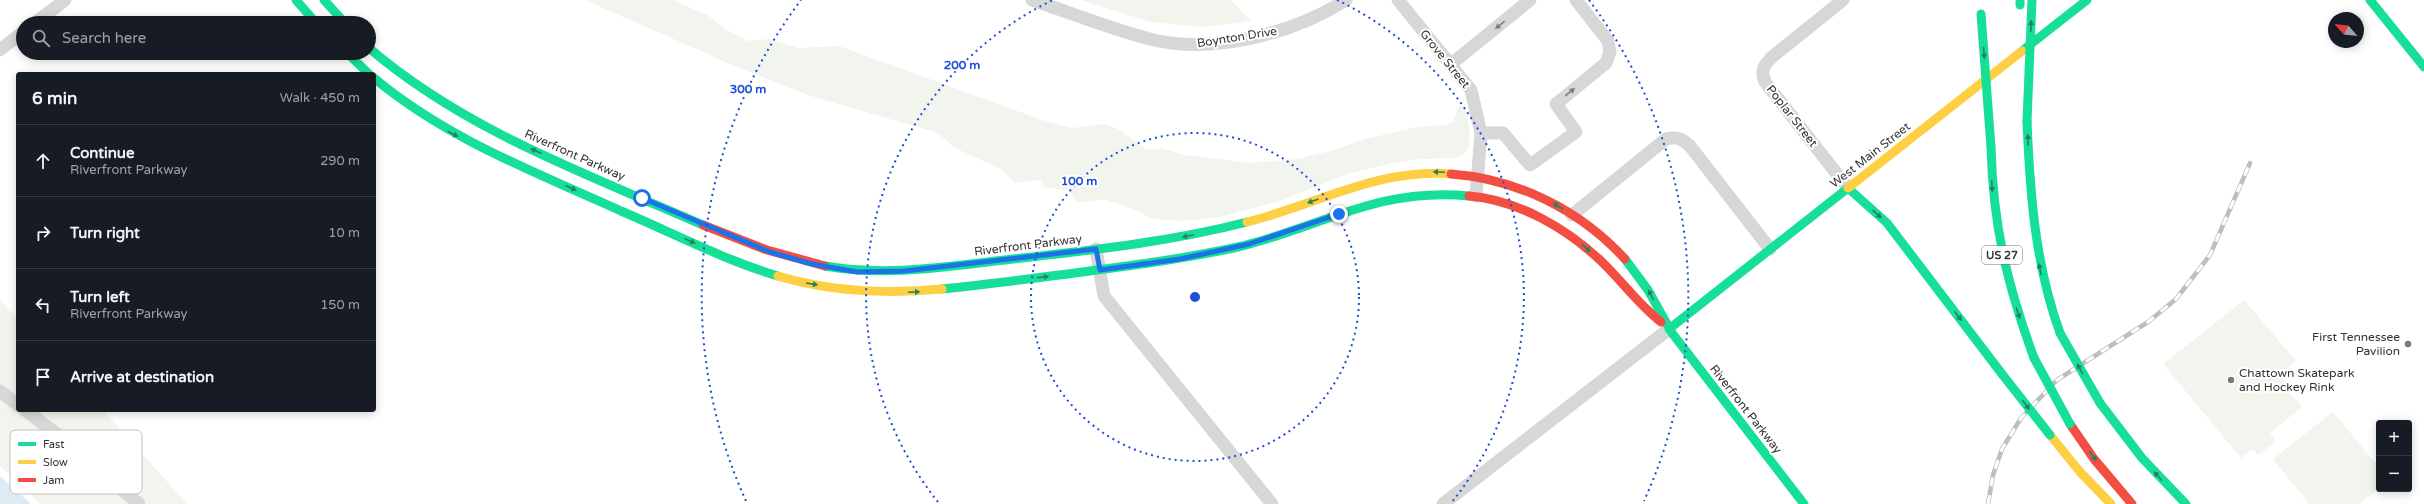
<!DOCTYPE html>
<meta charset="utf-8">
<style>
:root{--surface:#171b24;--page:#242831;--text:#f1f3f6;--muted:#9ea1a6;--line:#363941}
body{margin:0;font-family:"Varela Round",sans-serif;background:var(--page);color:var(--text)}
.controls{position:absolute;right:12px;bottom:12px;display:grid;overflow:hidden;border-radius:4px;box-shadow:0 2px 10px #0003}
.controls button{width:36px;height:36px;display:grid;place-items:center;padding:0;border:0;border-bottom:1px solid var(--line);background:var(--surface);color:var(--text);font:20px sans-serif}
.compass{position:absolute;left:2328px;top:12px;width:36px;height:36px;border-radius:50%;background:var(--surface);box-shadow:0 2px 10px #0003;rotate:297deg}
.stop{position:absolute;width:12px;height:12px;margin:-9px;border:3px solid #1a73e8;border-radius:50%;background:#fff}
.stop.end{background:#1a73e8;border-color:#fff;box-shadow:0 1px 4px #0008}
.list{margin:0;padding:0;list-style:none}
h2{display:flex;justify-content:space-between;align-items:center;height:52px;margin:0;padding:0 16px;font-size:17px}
h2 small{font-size:13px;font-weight:400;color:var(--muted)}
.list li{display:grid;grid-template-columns:26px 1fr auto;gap:12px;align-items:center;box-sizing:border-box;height:72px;padding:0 16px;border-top:1px solid var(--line)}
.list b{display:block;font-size:15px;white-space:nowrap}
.list p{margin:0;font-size:13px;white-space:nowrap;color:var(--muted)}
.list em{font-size:13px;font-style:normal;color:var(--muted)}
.icon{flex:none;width:22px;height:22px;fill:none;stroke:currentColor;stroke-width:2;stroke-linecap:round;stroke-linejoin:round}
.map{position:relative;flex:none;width:2424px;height:504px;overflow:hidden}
.search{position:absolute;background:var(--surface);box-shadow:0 2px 10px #0003;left:16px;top:16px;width:360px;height:44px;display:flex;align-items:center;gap:10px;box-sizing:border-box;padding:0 14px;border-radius:22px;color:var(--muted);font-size:15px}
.panel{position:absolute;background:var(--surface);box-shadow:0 2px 10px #0003;left:16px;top:72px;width:360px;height:340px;border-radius:4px}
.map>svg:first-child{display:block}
.green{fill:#f1f5ed}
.water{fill:#ddebf3}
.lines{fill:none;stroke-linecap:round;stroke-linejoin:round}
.street{stroke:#d7d7d7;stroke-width:13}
.fast{stroke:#16e098;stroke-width:9}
.slow{stroke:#ffcf43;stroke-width:9}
.jam{stroke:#f24e42;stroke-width:9}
.rail-casing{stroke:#bebebe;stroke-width:4.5}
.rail{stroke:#fff;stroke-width:3;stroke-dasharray:9;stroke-linecap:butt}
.fast-bridge{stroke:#16e098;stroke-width:9}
.oneway{fill:#7d7d7d}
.oneway2{fill:#268160}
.route{stroke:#1a73e8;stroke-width:5}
.ring{fill:none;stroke:#1d4ed8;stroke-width:2;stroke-dasharray:2 4}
.poi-dot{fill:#7a7a7a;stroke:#fff;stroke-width:1.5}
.labels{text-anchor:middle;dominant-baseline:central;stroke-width:4;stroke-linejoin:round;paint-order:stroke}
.shield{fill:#fff;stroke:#707070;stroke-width:1}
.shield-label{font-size:11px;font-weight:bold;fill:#333}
.street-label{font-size:12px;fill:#333;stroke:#fff}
.poi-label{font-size:12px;fill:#333;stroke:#fff;text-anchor:end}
.key{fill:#fff;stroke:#c2c2c2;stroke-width:1}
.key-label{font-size:11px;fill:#333}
.centre{fill:#1d4ed8;stroke:#fff;stroke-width:2}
.ring-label{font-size:12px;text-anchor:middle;font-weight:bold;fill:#1d4ed8;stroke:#fff;stroke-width:4;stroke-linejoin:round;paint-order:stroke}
</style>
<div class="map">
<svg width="2424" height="504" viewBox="0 0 2424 504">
<rect width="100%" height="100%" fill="#fff"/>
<path class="green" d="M585,0H673L709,16L725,29L748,41L769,39L798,48L839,46L1042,120L1072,128L1105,124L1118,129L1147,150L1162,148L1184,155L1249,163L1298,159L1334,150L1365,139L1417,127L1447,125L1453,121L1459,106L1464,107C1470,122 1471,134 1468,150L1459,158L1422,159L1393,163L1350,173L1279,201L1220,217L1182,221L1153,219L1135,210L1104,199L1078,203L1069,191L1044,187L1042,180L1014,183L1003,170L953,147L938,133L811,96L737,67Z
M1081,0H1231L1251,21L1202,27L1150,22Z
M0,300L18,320V410H103L187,504H41L0,466Z
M2244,300L2296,361L2284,372L2289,377L2282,383L2302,407L2270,433L2276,441L2258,455L2252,449L2241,458L2163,364Z
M2333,412L2379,467V488L2359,504H2309L2273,459Z"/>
<path class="water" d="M0,476L31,504H0Z"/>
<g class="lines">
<path class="street" d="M1032,0C1072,13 1113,30 1154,40C1215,54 1294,33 1346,0
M1398,0L1471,90L1481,133L1476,196
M1843,0L1772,57C1764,65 1760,71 1765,82L1848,188
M35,23L65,0
M0,50L23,32
M1450,65L1530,0
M1481,133H1503L1530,165L1576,132L1556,104L1606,63L1610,52L1608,41L1576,0
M1572,215L1666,139C1677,136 1682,139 1690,146L1770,249
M1096,249L1104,296L1272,504
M0,391L18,405
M25,410L57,434L139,504
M1443,504L1669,329"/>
<path class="fast" d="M296,0L316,23
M324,0L345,23
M2020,0V5
M2370,0L2424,67
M369,48C466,131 587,174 703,225
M2022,51L2087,0
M347,53L369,74
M374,78C447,139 535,172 621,211C673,233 724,260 778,276
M2027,121C2030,194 2035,264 2060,333
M1991,147C1993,226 2007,284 2034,358
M1848,188L1887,223L2002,374
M1625,259L1648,290L1672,333L1804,504
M825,266C889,277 949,266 1013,259C1092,250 1170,242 1247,222
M942,289C981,285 1020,280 1059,275C1119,267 1179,260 1238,247C1322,227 1377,187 1469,196
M1669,329L1848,188
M2100,403L2142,458L2186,504"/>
<path class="slow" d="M1848,188L2022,51
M1247,222C1316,205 1378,168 1451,174
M778,276C831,292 887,294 942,289
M2050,435L2081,473L2111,504"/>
<path class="jam" d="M1451,174C1518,179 1580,210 1625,259
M1469,196C1518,200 1566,228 1601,261C1622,281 1638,304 1661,322
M703,225L767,250L825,266
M2070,424L2094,459L2132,504"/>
<g class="rail-casing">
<path id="rail" d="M1988,504L1993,475L2002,449L2021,418L2057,380L2148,322L2176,299L2210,255L2250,163"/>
</g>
<use href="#rail" class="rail"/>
<path class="fast-bridge" d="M1981,14L1991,147
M2027,121L2032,0
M2060,333L2100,403
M2034,358L2070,424
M2002,374L2050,435"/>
</g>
<defs><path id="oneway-solid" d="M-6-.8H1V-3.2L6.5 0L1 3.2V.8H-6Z"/></defs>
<g class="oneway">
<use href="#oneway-solid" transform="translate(1500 25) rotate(141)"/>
<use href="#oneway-solid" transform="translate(1570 92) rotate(-39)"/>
</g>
<g class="oneway2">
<use href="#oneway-solid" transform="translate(2031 26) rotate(-88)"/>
<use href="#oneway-solid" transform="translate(1984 53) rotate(86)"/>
<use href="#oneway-solid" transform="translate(453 134) rotate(27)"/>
<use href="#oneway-solid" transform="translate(2028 140) rotate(-92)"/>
<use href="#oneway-solid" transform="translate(536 151) rotate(-156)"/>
<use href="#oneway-solid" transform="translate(1439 172) rotate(-178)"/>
<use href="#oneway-solid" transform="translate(1992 186) rotate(87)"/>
<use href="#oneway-solid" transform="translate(571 188) rotate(24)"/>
<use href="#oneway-solid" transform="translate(1313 201) rotate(160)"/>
<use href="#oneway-solid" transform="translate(1558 206) rotate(-147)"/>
<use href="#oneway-solid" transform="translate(1877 214) rotate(43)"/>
<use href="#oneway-solid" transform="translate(1188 236) rotate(168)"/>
<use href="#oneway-solid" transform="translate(690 241) rotate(24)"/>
<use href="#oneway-solid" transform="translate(1586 248) rotate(42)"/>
<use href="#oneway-solid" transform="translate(2040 269) rotate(-102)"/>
<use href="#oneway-solid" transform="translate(1043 277) rotate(-7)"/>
<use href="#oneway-solid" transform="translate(812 284) rotate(9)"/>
<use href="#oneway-solid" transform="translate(914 292) rotate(-3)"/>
<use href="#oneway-solid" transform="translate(1651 295) rotate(-118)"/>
<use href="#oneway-solid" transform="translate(2018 313) rotate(72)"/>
<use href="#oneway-solid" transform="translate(1958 316) rotate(53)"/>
<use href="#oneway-solid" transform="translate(2080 369) rotate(-119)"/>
<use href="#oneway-solid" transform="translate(2026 405) rotate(52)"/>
<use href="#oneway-solid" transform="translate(2093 456) rotate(53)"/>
<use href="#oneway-solid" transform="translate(2158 476) rotate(-132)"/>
</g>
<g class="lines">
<path class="route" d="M642,198L770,252L812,264L857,272L904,271L1096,249L1100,270L1180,259L1249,244L1339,214"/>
</g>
<g class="ring">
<circle cx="1195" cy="297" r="164"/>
<path d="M938 502A329 329 0 0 1 1053 0M1337 0A329 329 0 0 1 1452 502"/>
<path d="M746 501A493 493 0 0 1 801 0M1589 0A493 493 0 0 1 1644 501"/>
</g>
<g class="poi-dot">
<circle cx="2408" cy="344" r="4"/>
<circle cx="2231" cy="380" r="4"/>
</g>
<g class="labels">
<rect class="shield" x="1982" y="246" width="40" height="18" rx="3"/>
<g class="shield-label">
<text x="2002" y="255">US 27</text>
</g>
<g class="street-label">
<text transform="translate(1237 37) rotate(-9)">Boynton Drive</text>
<text transform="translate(1445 59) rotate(51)">Grove Street</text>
<text transform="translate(1792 116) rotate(52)">Poplar Street</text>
<text transform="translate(575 155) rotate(24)">Riverfront Parkway</text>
<text transform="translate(1870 155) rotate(-38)">West Main Street</text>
<text transform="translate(1028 245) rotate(-7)">Riverfront Parkway</text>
<text transform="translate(1746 409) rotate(52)">Riverfront Parkway</text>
</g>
<g class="poi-label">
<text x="2400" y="337">First Tennessee<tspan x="2400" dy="14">Pavilion</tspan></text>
<text x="2239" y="373" text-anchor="start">Chattown Skatepark<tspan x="2239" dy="14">and Hockey Rink</tspan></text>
</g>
</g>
<rect x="10" y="430" width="132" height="64" rx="6" class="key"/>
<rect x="18" y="442" width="18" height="4" fill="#16e098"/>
<rect x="18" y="460" width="18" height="4" fill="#ffcf43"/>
<rect x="18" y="478" width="18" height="4" fill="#f24e42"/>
<g class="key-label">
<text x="43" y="448">Fast</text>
<text x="43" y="466">Slow</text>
<text x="43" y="484">Jam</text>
</g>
<circle cx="1195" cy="297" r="6" class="centre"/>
<g class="ring-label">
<text x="962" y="69">200 m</text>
<text x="748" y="93">300 m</text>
<text x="1079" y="185">100 m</text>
</g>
</svg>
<div class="controls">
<button>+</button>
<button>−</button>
</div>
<svg class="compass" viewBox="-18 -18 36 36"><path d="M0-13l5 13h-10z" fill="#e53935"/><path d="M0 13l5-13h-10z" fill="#9ea1a6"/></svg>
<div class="stop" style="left:642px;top:198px"></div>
<div class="stop end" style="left:1339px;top:214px"></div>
<div class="search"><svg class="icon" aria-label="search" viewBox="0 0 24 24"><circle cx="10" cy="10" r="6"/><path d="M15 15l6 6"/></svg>Search here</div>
<section class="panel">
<h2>6 min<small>Walk · 450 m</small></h2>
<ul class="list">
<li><svg class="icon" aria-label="ahead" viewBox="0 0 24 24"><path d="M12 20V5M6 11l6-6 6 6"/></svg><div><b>Continue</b><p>Riverfront Parkway</p></div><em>290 m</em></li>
<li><svg class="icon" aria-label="right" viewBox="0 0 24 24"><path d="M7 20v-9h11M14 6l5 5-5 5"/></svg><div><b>Turn right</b></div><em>10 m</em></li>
<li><svg class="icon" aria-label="left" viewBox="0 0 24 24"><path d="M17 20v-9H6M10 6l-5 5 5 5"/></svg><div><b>Turn left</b><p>Riverfront Parkway</p></div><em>150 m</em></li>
<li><svg class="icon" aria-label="arrive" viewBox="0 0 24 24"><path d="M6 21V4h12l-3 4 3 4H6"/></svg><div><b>Arrive at destination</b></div></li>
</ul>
</section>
</div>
